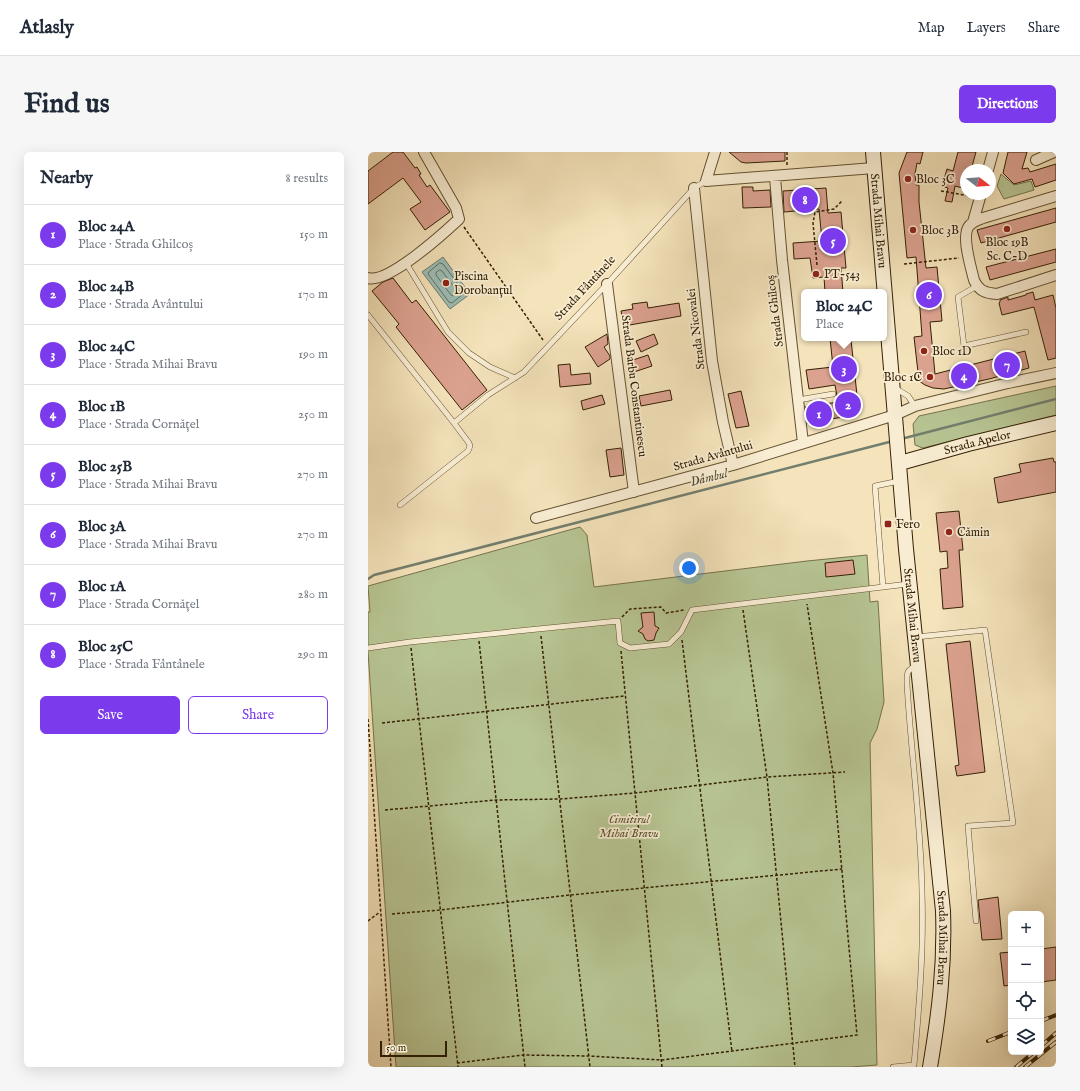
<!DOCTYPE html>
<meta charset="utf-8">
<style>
:root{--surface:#fff;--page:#f6f6f7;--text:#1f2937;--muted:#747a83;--line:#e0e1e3;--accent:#7c3aed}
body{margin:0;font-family:"IM FELL English",serif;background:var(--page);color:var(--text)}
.controls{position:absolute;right:12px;bottom:12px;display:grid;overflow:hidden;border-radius:6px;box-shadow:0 4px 16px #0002}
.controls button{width:36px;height:36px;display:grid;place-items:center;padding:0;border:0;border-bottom:1px solid var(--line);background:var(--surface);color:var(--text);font:20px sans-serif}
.compass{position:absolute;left:592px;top:12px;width:36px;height:36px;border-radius:50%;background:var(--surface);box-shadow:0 4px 16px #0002;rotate:107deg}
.scale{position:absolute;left:12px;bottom:10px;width:67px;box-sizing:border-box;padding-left:4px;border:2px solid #342004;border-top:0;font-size:11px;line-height:14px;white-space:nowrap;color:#342004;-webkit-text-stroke:3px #f8edd3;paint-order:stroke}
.you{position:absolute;left:321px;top:416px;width:14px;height:14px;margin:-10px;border:3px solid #fff;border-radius:50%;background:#1a73e8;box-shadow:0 0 0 6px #1a73e833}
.badge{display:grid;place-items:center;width:26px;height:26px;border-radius:50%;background:var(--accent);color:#fff;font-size:13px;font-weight:700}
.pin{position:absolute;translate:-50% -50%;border:2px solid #fff;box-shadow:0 1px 4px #0006}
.popup{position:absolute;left:433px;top:137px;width:86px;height:52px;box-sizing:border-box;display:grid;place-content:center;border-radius:6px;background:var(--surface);filter:drop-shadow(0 1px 3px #0005);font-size:13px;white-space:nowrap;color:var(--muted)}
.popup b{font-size:15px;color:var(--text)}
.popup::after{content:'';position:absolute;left:50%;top:100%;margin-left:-8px;border:8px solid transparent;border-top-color:var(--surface)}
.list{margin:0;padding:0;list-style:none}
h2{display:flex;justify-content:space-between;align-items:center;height:52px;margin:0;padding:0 16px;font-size:17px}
h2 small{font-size:13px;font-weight:400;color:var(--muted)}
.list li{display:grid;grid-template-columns:26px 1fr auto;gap:12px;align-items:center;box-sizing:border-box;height:60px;padding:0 16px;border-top:1px solid var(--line)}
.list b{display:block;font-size:15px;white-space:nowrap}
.list p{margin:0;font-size:13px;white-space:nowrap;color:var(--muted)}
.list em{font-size:13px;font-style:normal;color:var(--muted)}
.actions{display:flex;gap:8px;padding:12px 16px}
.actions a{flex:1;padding:9px 0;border:1px solid var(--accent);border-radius:6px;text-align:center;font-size:14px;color:var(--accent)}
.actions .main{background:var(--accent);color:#fff}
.icon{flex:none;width:22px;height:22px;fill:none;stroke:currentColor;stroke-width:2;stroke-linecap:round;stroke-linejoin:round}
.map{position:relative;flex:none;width:688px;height:915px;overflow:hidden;border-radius:6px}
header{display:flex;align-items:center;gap:24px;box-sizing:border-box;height:56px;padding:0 20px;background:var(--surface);border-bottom:1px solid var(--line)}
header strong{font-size:19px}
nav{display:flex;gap:22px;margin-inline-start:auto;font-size:14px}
.intro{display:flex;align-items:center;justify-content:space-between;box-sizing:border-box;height:96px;padding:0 24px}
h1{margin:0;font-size:28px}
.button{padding:10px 18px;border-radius:6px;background:var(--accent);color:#fff;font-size:14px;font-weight:700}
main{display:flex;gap:24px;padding:0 24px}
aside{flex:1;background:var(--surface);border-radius:6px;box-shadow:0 4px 16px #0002}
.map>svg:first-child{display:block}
.green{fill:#b7c593;stroke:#76724c}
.water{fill:#9cbdb5;stroke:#727e6e}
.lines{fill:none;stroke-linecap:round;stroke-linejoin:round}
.shore{stroke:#686e5c;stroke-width:1}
.stream{stroke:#727e6e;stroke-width:2.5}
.building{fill:#dca290;stroke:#342004}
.lane-casing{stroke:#645132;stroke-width:6}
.street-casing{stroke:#645132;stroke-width:12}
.secondary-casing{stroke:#342004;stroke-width:16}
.path{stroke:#342004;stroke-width:1.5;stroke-dasharray:3 2;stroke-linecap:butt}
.lane{stroke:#f8edd3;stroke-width:5}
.street{stroke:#f8edd3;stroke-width:10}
.secondary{stroke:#f8edd3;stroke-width:14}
.rail-casing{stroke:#342004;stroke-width:4}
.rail{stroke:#f8edd3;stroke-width:2.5;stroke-dasharray:8;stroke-linecap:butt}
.poi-dot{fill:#8f2418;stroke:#f8edd3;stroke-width:1.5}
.labels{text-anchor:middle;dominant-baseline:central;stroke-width:3.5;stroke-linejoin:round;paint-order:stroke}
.poi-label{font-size:12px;fill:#342004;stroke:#f8edd3;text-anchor:start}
.street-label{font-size:12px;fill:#342004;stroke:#f8edd3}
.park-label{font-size:12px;font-style:italic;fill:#5b522f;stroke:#f8edd3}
.water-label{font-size:13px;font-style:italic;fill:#534f39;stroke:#f8edd3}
</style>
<header>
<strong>Atlasly</strong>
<nav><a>Map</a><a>Layers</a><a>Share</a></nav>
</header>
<div class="intro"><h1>Find us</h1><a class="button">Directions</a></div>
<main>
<aside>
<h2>Nearby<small>8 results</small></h2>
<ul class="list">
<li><span class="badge">1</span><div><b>Bloc 24A</b><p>Place · Strada Ghilcoș</p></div><em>150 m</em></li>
<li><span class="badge">2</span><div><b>Bloc 24B</b><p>Place · Strada Avântului</p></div><em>170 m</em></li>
<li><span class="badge">3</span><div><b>Bloc 24C</b><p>Place · Strada Mihai Bravu</p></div><em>190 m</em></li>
<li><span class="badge">4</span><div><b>Bloc 1B</b><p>Place · Strada Cornățel</p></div><em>250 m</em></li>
<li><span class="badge">5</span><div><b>Bloc 25B</b><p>Place · Strada Mihai Bravu</p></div><em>270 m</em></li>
<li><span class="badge">6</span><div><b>Bloc 3A</b><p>Place · Strada Mihai Bravu</p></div><em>270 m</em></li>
<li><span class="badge">7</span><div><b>Bloc 1A</b><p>Place · Strada Cornățel</p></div><em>280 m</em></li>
<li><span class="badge">8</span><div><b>Bloc 25C</b><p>Place · Strada Fântânele</p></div><em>290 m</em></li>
</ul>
<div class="actions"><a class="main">Save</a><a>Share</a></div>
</aside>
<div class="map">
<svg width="688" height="915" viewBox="0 0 688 915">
<rect width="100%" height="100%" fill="#f4e3bb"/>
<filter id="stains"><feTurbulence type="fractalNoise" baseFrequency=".005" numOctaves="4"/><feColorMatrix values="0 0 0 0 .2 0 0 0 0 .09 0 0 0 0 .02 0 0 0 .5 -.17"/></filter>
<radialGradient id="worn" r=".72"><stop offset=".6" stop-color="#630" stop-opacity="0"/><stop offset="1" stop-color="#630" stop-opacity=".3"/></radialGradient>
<path class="green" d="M633,22L646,33L663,29L666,38L636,47L629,34Z
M688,234V263L555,296L547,293L545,272L551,264Z
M212,375L219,383L226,435L439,409L499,403L502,450L510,449L516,550L509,577L502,591L509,913L483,915H28L0,500V460H2L0,434Z"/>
<path class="water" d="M75,105L102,142L82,157L54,120Z"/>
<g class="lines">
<path class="shore" d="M72,111L75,112L96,140L95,142L84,151L81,150L60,122L61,120Z
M72,118L74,119L89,139V141L85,144L83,143L68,123V121Z"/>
<path class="stream" d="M533,287L688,247
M0,427L6,423L525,289"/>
</g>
<path class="building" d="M25,0H35L47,16L49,15L53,22L51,23L59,35L62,33L82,60L57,78L42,57L53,50L35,26L0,52V19Z
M361,0H417V9L378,11L373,10Z
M539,0H555L552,12L549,11L547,22L548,33H551V50L558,116L569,115L574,169L562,170L567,222L657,199L661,216L621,227L576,237L565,236L557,233L551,229L546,185L554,184L548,105L539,106L531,21Z
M590,0H608L603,18H598V37L587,34L584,50L577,49L580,36L574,34L579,17L585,19Z
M640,0H659L654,17L660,16L662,20L688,12V28L667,35L664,27L646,32L635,21Z
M374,35H385V39L402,38L403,55L375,56Z
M458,36L460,61L473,60L478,116H473L475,140H457L456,125L445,126L442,106L426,107L425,91L454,89L451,57L416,60L415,39Z
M688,56V70L613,91L609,78Z
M688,97V110L622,128L618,115Z
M25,126L44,151L48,148L119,238L94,258L28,175L31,172L4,139L15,130Z
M665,140L667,148L685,143L688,156V206L680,208L666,155L634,163L631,151L632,150V148L640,145V148L658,143V142Z
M279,150L280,156L311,151L313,164L256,174L253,159L265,157L264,152Z
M239,182L240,192L236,195L242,204V207L230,215L217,195Z
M286,182L290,192L273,200L268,189Z
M462,186H479L480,189L483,188L489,243H487L488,256L481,264L439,271L437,255L470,250L467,233L441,237L438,218L465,215Z
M280,203L284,214L263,221L259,210Z
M202,212L203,223L222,221L223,232L192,235L190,213Z
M302,238L304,248L273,254L271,244Z
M373,239L381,274L368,276L360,242Z
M234,243L237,252L215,258L213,249Z
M253,296L256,323L242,325L238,298Z
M685,306L686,310H688V340L630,351L626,326L653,320L651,312Z
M591,359L595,398H591L595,455L575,457L572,417L580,416L579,399L572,400L568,361Z
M485,408L487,422L458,425L457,411Z
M286,460L287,474L291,476L288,481L286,488L280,489L277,487L275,482L270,479L275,475L273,461Z
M602,489L617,620L589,624L587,614L591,613L578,492Z
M630,745L634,787L614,788L610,748Z
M688,795V828L673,830V797Z
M643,800V833L636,834L632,801Z"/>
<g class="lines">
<g class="lane-casing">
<path id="lane" d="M38,111L80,180L101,201L122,215L147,226
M609,134L590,145L596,194L658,180
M0,163L86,271L120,243L156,220L239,132L326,36L338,29
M527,236L540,244L547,254
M430,248L465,242
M32,353L100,299L102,294L101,291L86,271
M515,435L507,334L531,329
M548,485L617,478L645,671L600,674L608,769
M0,496L42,490L250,469L252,491L262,496L301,492L313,480L324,458L540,432
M525,915L546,913C551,855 556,798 554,740C553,671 543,601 539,532C539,520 538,519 549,513"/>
</g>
<g class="street-casing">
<path id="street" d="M347,0L338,29L506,16
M668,8L686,0
M620,18L625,0
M407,25L414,108L435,291
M326,36L344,209L355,270L365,313
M688,44L615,66C610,68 605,69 601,74C593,84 603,115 606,128C611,139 617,141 629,142L688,123
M605,70L613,42
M0,126C20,132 76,81 91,67L88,56L56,0
M239,132L266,340
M168,366L365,313L527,263L547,254L640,231L688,221"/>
</g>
<g class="secondary-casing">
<g id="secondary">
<path id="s1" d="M505,0L538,397L575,759C577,813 571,862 562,915"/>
<path id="s2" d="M532,311L600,292L688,271"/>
</g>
</g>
<path class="path" d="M419,0V14
M573,39L602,44
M96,75L175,188
M536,112L591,106
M449,113L445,71L447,60L466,57L474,49
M375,458L399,625L427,915
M254,465L262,457L293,455L298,461L316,458
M173,484L222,915
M314,488L364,900
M111,489L157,915
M43,496L90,915
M253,499L294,915
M0,567L23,915
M14,571L256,544
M17,658L128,648L192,647L267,641L399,625L477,620
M24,762L72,758L202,743L474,717
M0,769L12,760
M89,911L155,903L220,904L294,908L489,883L465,621L439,452"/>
<use href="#lane" class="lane"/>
<use href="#street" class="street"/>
<use href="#secondary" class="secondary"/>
<g class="rail-casing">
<path id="rail" d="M673,869L688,863
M620,889L643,880
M673,894L688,881
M648,915L666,900
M657,915L688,890"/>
</g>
<use href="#rail" class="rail"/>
</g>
<g class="poi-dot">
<circle cx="540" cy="27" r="4"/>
<circle cx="639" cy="77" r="4"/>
<circle cx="545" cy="78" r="4"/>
<circle cx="448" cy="122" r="4"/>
<circle cx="78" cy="131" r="4"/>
<circle cx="556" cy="199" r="4"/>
<circle cx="562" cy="225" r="4"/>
<rect x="516" y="368" width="8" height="8" rx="2"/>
<circle cx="581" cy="380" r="4"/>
</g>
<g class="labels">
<g class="poi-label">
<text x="548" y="27">Bloc 3C</text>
<text x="553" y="78">Bloc 3B</text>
<text x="639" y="90" text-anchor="middle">Bloc 19B<tspan x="639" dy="14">Sc. C-D</tspan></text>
<text x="456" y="122">PT-543</text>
<text x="86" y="124">Piscina<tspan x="86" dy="14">Dorobanțul</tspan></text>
<text x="564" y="199">Bloc 1D</text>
<text x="554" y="225" text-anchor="end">Bloc 1C</text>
<text x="528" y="372">Fero</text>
<text x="589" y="380">Cămin</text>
</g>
<g class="street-label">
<text stroke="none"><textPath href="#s1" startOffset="69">Strada Mihai Bravu</textPath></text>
<text transform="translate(217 136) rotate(-47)">Strada Fântânele</text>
<text transform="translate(407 159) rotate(-97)">Strada Ghilcoș</text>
<text transform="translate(328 177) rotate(-97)">Strada Nicovalei</text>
<text transform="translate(266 234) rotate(83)">Strada Barbu Constantinescu</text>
<text stroke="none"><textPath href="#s2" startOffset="80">Strada Apelor</textPath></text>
<text transform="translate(345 304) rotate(-16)">Strada Avântului</text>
<text stroke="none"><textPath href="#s1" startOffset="465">Strada Mihai Bravu</textPath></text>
<text stroke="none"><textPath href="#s1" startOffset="789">Strada Mihai Bravu</textPath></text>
</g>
<g class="park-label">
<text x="261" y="667">Cimitirul<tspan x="261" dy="14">Mihai Bravu</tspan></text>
</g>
<g class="water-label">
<text transform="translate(341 326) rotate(-14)">Dâmbul</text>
</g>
</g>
<rect width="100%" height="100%" filter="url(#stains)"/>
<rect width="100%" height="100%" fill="url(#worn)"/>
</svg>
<div class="controls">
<button>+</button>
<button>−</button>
<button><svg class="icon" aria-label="locate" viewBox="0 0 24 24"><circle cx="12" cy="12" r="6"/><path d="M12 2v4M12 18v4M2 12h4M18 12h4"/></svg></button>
<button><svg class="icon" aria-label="layers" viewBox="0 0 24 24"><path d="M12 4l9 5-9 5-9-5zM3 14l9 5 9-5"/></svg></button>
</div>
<svg class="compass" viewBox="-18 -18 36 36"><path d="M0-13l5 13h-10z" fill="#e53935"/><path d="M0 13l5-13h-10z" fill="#747a83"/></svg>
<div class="scale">50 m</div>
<div class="you"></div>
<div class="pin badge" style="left:451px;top:262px">1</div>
<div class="pin badge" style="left:480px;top:253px">2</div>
<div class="pin badge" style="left:476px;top:217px">3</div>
<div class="popup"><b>Bloc 24C</b>Place</div>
<div class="pin badge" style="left:596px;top:224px">4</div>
<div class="pin badge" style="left:465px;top:89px">5</div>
<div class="pin badge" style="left:561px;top:143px">6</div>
<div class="pin badge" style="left:639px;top:213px">7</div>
<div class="pin badge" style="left:437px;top:48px">8</div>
</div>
</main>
